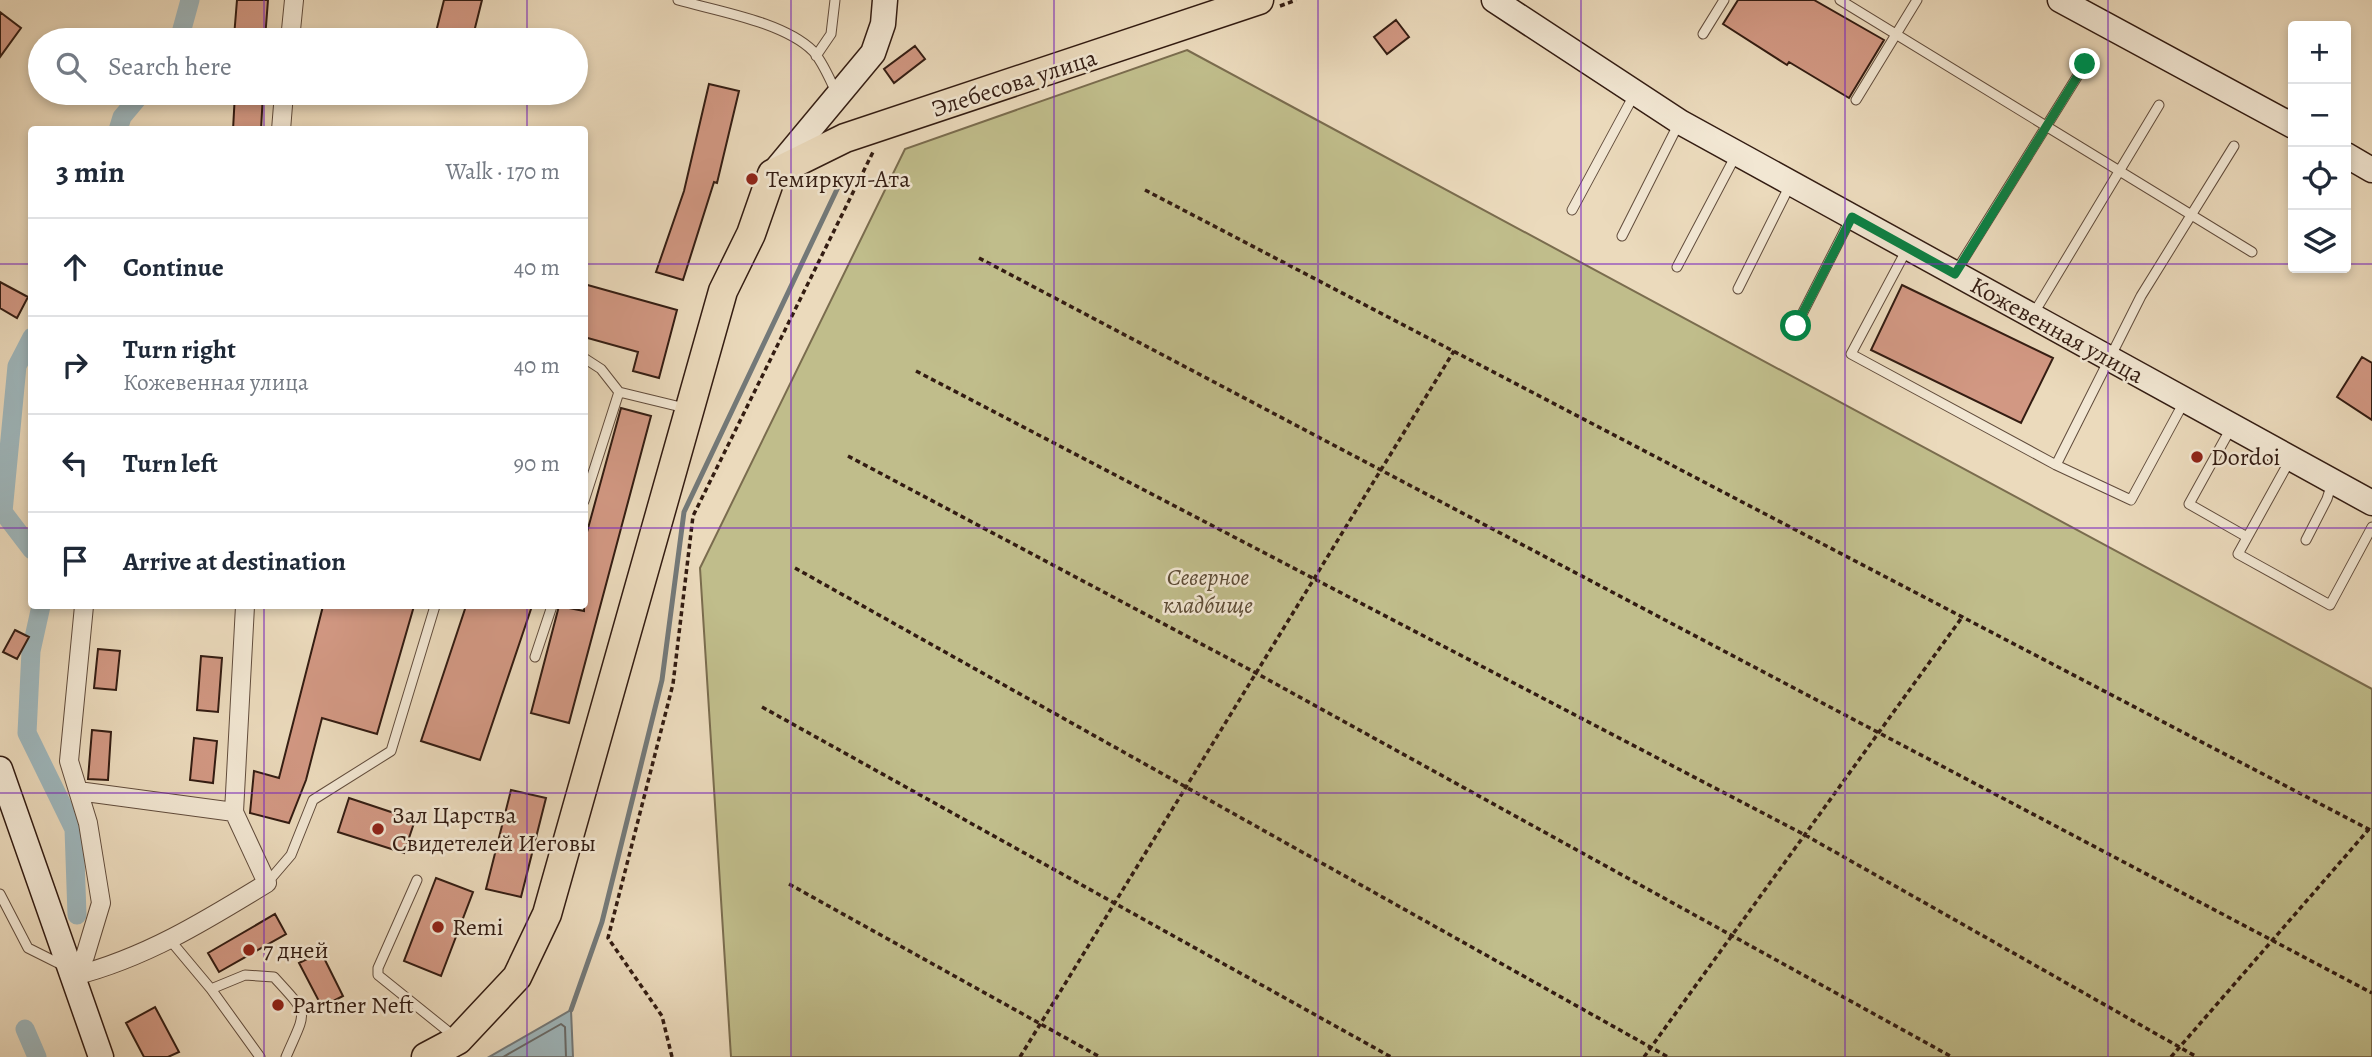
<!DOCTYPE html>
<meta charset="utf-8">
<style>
:root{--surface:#fff;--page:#f2f2f3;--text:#1f2937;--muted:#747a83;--line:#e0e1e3}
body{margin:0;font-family:Alegreya,serif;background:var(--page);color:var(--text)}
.controls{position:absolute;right:21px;top:21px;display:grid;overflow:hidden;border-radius:7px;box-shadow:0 4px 10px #0003}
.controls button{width:63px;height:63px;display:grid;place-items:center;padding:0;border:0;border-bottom:2px solid var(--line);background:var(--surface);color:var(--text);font:35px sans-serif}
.stop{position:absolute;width:21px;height:21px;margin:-16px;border:5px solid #0b8043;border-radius:50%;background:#fff}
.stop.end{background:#0b8043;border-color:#fff;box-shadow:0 2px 7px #0008}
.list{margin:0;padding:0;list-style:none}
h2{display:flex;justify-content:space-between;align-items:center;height:91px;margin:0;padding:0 28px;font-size:30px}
h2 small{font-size:23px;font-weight:400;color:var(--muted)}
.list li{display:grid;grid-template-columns:46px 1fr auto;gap:21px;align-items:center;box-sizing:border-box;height:98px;padding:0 28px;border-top:2px solid var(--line)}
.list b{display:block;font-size:26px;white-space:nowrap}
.list p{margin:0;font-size:23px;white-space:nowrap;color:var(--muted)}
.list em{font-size:23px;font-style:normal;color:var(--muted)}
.icon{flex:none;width:38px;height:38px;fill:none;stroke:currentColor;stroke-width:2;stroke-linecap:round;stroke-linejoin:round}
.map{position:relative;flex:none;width:2372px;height:1057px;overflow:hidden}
.search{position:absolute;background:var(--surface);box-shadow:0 4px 10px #0003;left:28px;top:28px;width:560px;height:77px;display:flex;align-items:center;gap:18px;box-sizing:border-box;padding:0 24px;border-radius:38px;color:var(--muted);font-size:26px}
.panel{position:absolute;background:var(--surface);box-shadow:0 4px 10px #0003;left:28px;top:126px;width:560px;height:483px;border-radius:7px}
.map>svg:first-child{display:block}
.green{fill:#c0bd8b;stroke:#7a6c4e;stroke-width:2}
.water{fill:#9eb7bd;stroke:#737979;stroke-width:2}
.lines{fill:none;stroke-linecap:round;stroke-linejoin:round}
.shore{stroke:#686a68;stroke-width:2}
.stream{stroke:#737979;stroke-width:5}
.canal{stroke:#9eb7bd;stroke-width:19}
.building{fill:#d29883;stroke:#331c12;stroke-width:2}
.lane-casing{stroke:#614c3c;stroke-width:11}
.street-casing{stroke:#614c3c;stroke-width:20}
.secondary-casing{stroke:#331c12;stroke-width:27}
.primary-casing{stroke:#331c12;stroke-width:31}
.path{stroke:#331c12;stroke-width:3.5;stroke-dasharray:5 3.5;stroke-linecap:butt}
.lane{stroke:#f2e7d3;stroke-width:9}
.street{stroke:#f2e7d3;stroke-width:18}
.secondary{stroke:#f2e7d3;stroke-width:24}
.primary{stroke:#ebdabc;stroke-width:28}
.route{stroke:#0b8043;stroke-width:9}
.grid{fill:none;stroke:#7b2cbf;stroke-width:2;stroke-opacity:0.55}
.poi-dot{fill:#8f2418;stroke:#f2e7d3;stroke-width:2.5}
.labels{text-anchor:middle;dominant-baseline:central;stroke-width:5;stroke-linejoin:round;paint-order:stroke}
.street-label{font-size:24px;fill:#331c12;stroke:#f2e7d3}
.poi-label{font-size:24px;fill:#331c12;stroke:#f2e7d3;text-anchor:start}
.park-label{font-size:24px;font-style:italic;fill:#5d4c36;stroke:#f2e7d3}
</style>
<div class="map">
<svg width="2372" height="1057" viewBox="0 0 2372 1057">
<rect width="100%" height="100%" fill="#ebdabc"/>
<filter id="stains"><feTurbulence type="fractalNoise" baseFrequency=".00286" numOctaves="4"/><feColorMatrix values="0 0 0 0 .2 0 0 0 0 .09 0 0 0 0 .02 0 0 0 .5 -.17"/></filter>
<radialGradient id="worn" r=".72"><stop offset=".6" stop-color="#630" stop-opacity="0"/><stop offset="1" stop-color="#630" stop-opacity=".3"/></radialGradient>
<path class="green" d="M1187,50L2372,689V1057H731L700,568L905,149Z"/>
<path class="water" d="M571,1010L573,1057H489Z"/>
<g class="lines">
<path class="shore" d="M503,1057L561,1024L565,1027L566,1057"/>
<path class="stream" d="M571,1010L602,922L662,680L684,512L840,183"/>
<path class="canal" d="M179,40L190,0
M118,130L122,117L142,93
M32,337L17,366L3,512L32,550
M41,606L31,651L27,733L74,829L77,915
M25,1029L37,1057"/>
</g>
<path class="building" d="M237,0H268L265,39L234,37Z
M444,0H482L472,40H434Z
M1738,0H1814L1884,40L1849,98L1789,62L1787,65L1723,24Z
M0,12L21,28L0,57Z
M1396,20L1409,37L1387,54L1374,37Z
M915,46L925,59L894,83L884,69Z
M709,84L739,91L717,183L714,182L683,280L656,272L684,191Z
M235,93H263L261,130H233Z
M0,282L28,297L17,318L0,308Z
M584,284L677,310L659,378L633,371L638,352L584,337Z
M1902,285L2053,358L2021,423L1871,350Z
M2362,357L2372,363V420L2337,397Z
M621,408L651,416L569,723L531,713L559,606L584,611V543Z
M323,606H414L377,734L322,718L306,780L289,823L250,813L254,771L279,778Z
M466,606H532L480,760L421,741Z
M15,630L29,637L17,659L3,652Z
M98,649L120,651L116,690L94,688Z
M201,656L222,658L218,712L197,710Z
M92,730L111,732L108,780L88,779Z
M194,738L217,741L213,783L190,780Z
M511,790L546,798L521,897L486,889Z
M349,798L415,820L404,853L338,832Z
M436,878L473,892L441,976L404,961Z
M275,914L286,934L219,972L208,953Z
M321,952L343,996L322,1007L299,963Z
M155,1007L179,1052L168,1057H144L126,1023Z"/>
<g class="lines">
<g class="lane-casing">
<path id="lane" d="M678,0C717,11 784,22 813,51C823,62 830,80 837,94
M1840,0L2252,252
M1703,34L1724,0
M816,56L831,34L835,0
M1856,100L1917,0
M1572,210L1634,95
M1622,236L1679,123
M1907,249L1851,354L2056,465L2131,500L2184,402
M1677,267L1736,155
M1955,273L2085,64
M1738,289L1790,185
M2034,313L2159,105
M1796,326L1851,218
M584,358L601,369L619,392L584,501
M619,392L685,408
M2231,428L2189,504L2247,537
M2290,460L2238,554L2330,605L2372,527
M2056,465L2141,296L2234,146
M2306,540L2327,499L2332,483
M535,657L552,606
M417,880L378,968V975L455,1037
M267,883L291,855L313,800L391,751L435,606
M0,894L28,948L62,965
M170,940L211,989L260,1057
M211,989L245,975L274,977C310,1017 307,1008 286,1057"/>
</g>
<g class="street-casing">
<path id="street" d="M290,40L294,0
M281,130L284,93
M78,791L234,812
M74,976C145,958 205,921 267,883L234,812L245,606
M74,976L85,956L101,903L88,823L69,761L84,606"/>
</g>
<g class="secondary-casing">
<path id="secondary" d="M1494,0L1680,122L2372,503
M2060,0L2293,126
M2346,155L2372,170
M774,172L873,53L883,24L885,0
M0,769L101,1057"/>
</g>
<g class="primary-casing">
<path id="primary" d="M426,1057L458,1040L517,977L547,914L723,291L751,234L772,174L845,138L1259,0"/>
</g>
<path class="path" d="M1280,6L1296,0
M1145,190L2372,831
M979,258L2372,993
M916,371L1805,835L2197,1057
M848,456L1256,673L1952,1057
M795,568L1668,1057
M762,707L1391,1057
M789,884L1100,1057
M672,1057L662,1016L608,938L673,684L693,516L873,152
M1020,1057L1454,351
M1644,1057L1963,616
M2171,1057L2369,829"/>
<use href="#lane" class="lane"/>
<use href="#street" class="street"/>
<use href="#secondary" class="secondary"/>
<use href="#primary" class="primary"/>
</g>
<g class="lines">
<path class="route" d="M1796,326L1852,217L1955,274L2085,64"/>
</g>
<path class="grid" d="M264,0V40M527,0V40M791,0V1057M1054,0V1057M1318,0V1057M1581,0V1057M1845,0V1057M2108,0V1057M264,93V130M527,93V130M0,264H32M584,264H2293M2346,264H2372M0,528H32M584,528H2372M264,606V1057M527,606V1057M0,793H2372"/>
<g class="poi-dot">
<circle cx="752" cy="179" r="7"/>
<circle cx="2197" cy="457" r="7"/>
<circle cx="378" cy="829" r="7"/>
<circle cx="438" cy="927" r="7"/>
<circle cx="249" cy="950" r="7"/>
<circle cx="278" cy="1005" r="7"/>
</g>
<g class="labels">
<g class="street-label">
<text transform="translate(1014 83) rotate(-18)">Элебесова улица</text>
<text transform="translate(2057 330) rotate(29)">Кожевенная улица</text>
</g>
<g class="poi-label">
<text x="766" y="179">Темиркул-Ата</text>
<text x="2211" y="457">Dordoi</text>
<text x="392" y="815">Зал Царства<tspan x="392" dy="28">Свидетелей Иеговы</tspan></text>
<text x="452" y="927">Remi</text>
<text x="263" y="950">7 дней</text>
<text x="292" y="1005">Partner Neft</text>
</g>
<g class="park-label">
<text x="1208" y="577">Северное<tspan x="1208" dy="28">кладбище</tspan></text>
</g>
</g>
<rect width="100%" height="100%" filter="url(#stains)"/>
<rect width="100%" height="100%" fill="url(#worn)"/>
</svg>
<div class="controls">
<button>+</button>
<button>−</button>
<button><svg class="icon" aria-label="locate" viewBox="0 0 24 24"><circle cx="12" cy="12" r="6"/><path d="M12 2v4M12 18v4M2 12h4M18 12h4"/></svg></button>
<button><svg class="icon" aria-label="layers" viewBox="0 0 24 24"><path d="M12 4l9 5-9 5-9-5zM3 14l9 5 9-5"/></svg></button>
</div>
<div class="stop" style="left:1796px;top:326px"></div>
<div class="stop end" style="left:2085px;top:64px"></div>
<div class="search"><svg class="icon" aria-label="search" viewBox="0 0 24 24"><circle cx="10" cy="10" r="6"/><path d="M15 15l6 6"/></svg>Search here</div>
<section class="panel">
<h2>3 min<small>Walk · 170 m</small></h2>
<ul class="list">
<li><svg class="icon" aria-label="ahead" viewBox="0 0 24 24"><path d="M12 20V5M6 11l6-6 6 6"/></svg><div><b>Continue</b></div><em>40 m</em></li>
<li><svg class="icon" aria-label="right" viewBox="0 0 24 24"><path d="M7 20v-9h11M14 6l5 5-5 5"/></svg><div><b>Turn right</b><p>Кожевенная улица</p></div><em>40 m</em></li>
<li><svg class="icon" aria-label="left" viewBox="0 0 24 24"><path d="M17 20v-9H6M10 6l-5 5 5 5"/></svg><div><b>Turn left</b></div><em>90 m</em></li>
<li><svg class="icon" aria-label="arrive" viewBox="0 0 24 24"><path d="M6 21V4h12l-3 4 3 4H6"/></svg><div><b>Arrive at destination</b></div></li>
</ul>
</section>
</div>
